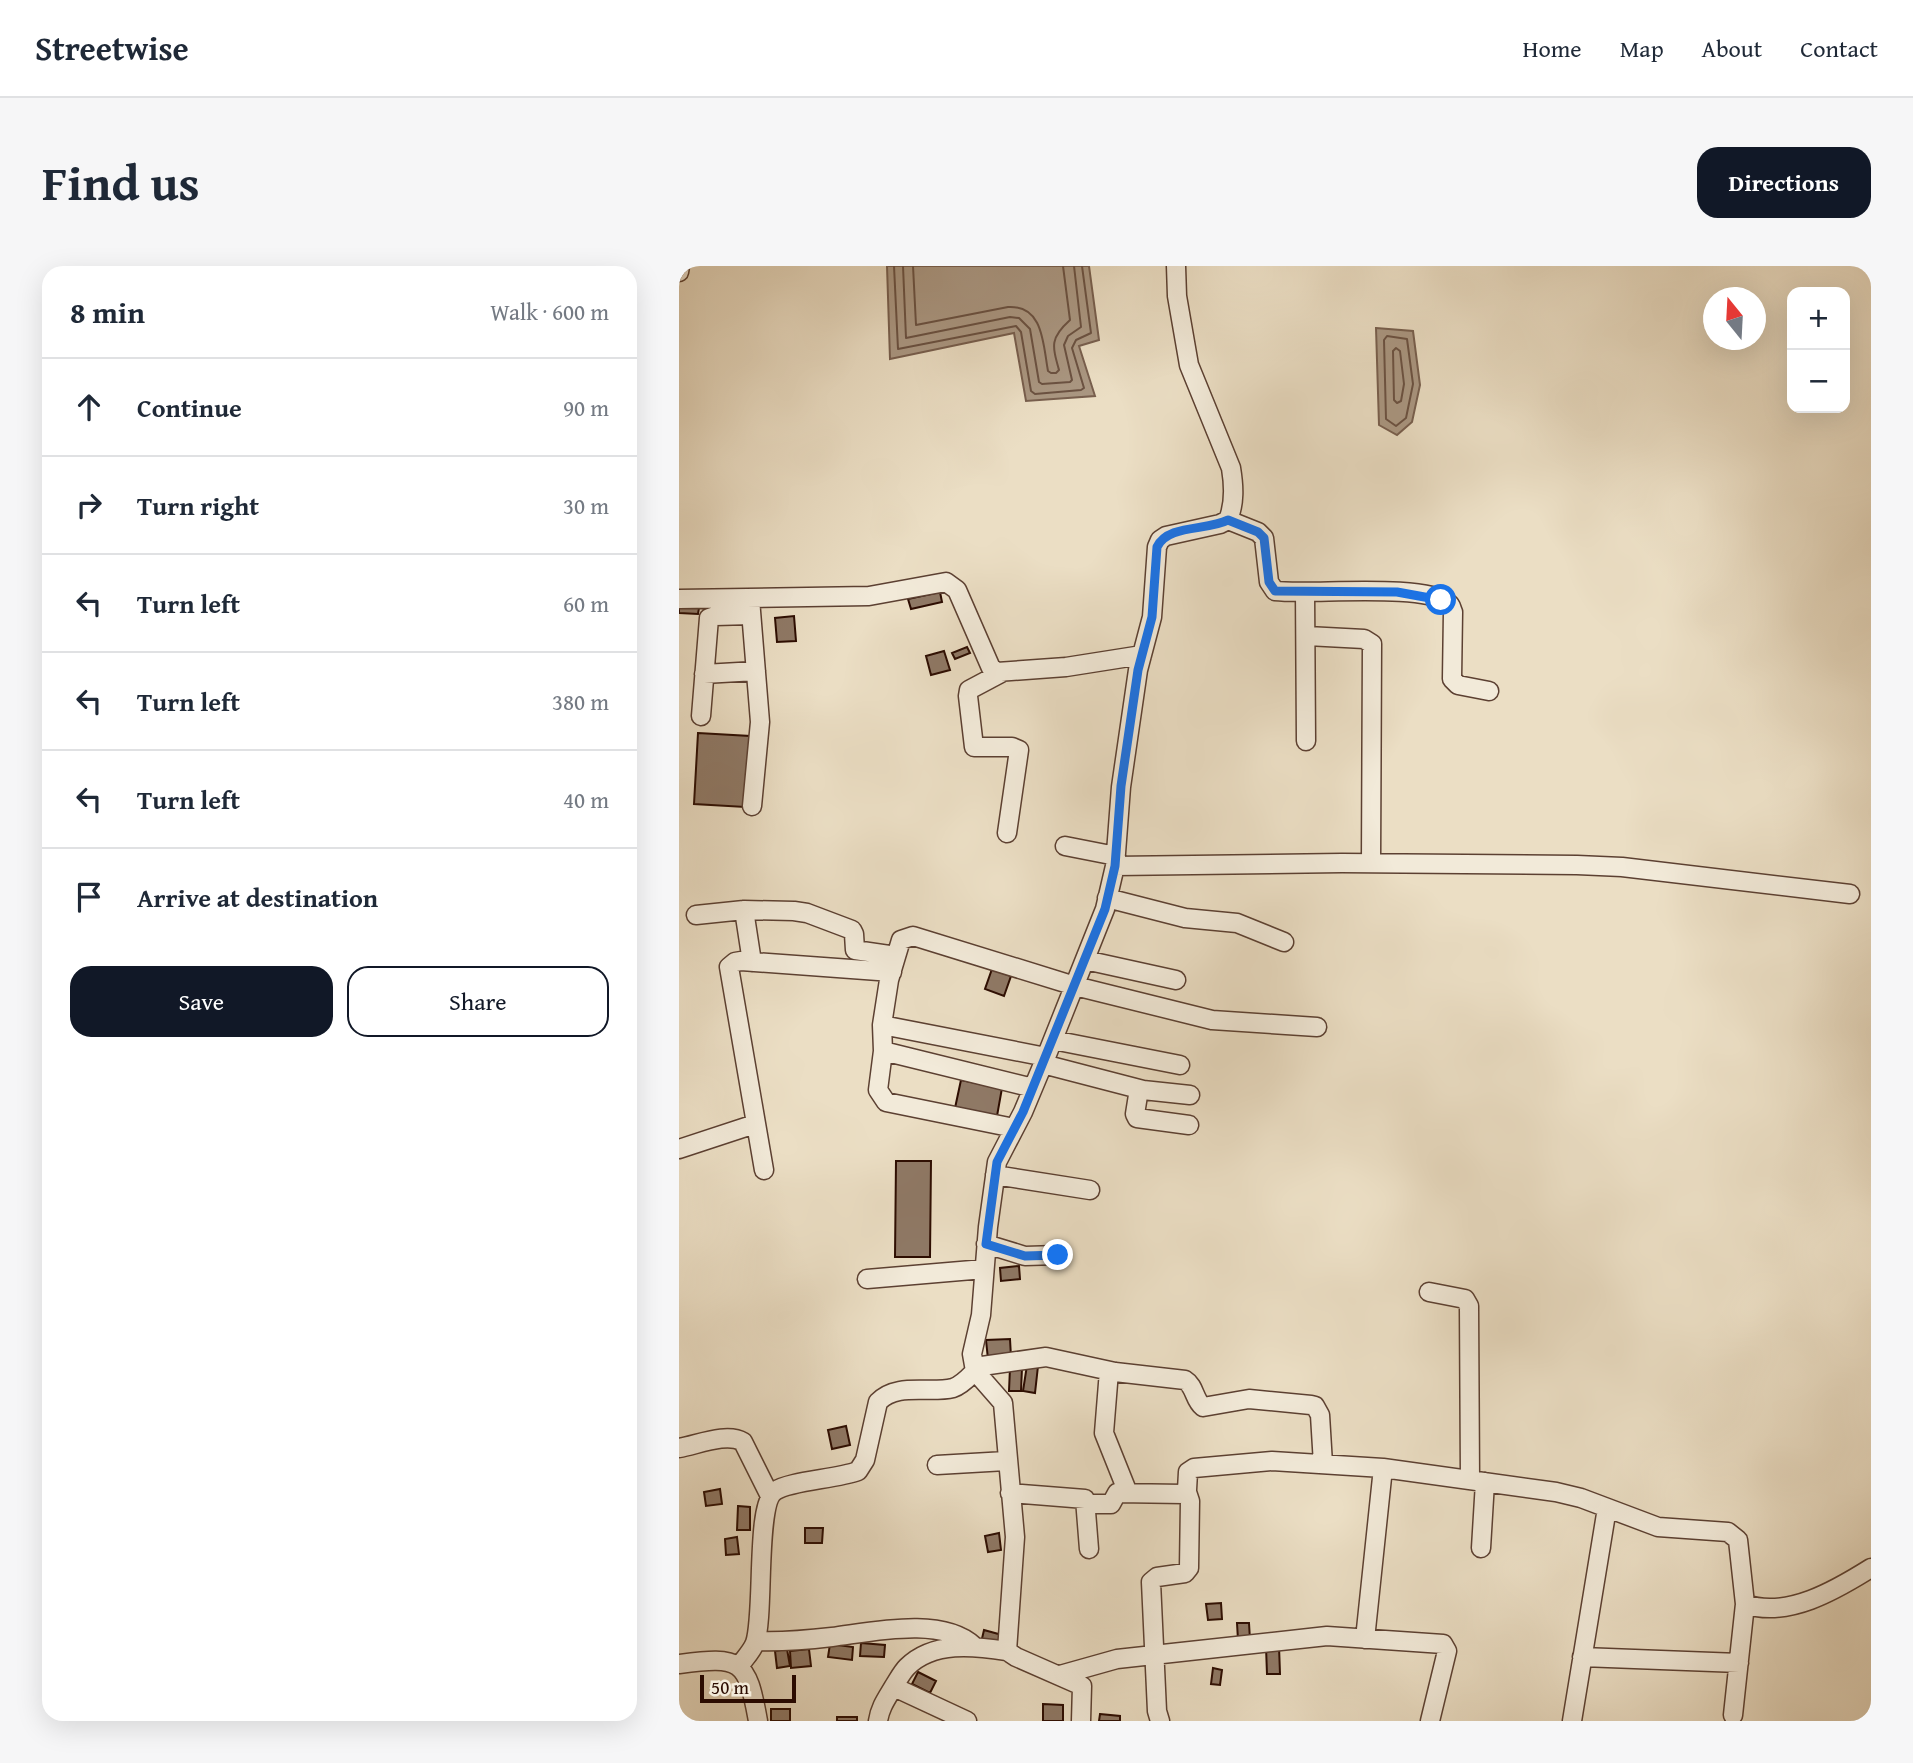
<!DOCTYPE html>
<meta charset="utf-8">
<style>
:root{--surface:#fff;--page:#f6f6f7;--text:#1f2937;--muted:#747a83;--line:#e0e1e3;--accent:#111827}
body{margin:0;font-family:"Gentium Book Plus",serif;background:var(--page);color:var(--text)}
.controls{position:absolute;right:21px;top:21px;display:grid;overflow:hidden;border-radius:14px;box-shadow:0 7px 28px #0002}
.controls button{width:63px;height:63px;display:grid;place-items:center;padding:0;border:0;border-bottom:2px solid var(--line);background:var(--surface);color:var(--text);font:35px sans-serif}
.compass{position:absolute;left:1024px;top:21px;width:63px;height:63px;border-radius:50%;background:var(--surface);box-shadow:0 7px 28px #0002;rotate:342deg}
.scale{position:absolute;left:21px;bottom:18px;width:96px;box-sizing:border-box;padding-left:7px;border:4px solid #2c0c01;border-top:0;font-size:19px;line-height:24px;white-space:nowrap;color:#2c0c01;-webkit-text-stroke:5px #f2ead9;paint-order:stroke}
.stop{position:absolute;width:21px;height:21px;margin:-16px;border:5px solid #1a73e8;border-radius:50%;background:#fff}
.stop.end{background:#1a73e8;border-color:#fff;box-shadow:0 2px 7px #0008}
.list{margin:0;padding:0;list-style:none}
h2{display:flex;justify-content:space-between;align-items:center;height:91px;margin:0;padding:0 28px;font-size:30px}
h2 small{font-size:23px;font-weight:400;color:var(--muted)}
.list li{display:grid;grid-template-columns:46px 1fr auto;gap:21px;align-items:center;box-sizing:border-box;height:98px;padding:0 28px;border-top:2px solid var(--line)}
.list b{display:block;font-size:26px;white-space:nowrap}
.list em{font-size:23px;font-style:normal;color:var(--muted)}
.actions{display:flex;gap:14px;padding:21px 28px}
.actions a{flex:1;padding:16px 0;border:2px solid var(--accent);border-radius:21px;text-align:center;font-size:24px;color:var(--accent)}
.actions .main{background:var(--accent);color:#fff}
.icon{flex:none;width:38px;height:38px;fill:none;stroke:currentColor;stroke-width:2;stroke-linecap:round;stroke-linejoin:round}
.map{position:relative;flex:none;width:1192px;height:1455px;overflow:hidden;border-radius:21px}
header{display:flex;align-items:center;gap:42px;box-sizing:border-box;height:98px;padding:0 35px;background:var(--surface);border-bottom:2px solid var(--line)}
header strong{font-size:33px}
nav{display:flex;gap:38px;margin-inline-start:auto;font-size:24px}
.intro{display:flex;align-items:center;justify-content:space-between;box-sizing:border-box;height:168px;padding:0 42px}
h1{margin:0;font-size:49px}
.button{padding:18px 32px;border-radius:21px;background:var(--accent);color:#fff;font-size:24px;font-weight:700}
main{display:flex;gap:42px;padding:0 42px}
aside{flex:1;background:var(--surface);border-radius:21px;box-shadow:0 7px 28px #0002}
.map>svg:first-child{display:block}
.water{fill:#aa9782;stroke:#785f4e;stroke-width:2}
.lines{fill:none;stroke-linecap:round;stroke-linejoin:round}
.shore{stroke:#6b5242;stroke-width:2}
.building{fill:#8f7966;stroke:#2c0c01;stroke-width:2}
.minor-casing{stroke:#5c4032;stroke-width:21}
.minor{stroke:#f2ead9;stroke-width:18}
.route{stroke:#1a73e8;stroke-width:9}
</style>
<header>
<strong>Streetwise</strong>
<nav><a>Home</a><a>Map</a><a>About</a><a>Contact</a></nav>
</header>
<div class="intro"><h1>Find us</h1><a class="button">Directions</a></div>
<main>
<aside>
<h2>8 min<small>Walk · 600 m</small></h2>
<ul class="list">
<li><svg class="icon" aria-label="ahead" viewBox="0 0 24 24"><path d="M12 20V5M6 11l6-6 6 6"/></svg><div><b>Continue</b></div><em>90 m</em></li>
<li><svg class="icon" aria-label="right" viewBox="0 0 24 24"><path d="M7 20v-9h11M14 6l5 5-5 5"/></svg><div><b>Turn right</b></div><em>30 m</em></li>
<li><svg class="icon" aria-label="left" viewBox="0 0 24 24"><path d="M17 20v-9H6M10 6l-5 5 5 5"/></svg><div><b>Turn left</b></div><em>60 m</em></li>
<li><svg class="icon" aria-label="left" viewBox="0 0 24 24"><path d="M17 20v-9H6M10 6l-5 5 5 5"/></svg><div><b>Turn left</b></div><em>380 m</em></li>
<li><svg class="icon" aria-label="left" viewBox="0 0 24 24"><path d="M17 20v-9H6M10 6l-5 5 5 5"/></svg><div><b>Turn left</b></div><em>40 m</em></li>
<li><svg class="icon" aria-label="arrive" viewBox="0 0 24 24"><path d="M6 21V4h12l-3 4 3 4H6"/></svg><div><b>Arrive at destination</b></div></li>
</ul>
<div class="actions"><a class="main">Save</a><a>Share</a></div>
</aside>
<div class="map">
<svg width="1192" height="1455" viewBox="0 0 1192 1455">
<rect width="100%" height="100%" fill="#ebdec4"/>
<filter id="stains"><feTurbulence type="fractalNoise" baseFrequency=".00286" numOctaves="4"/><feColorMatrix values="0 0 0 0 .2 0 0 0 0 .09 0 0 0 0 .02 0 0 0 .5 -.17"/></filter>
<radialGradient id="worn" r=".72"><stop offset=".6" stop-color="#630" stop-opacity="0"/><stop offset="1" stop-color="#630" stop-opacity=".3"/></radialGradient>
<path class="water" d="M208,0H410L420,74L400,80L416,130L347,135L335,67L211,93Z
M697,62L734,65L741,119L733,156L718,169L700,159Z"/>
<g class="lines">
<path class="shore" d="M215,0L219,83L337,60L342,66L352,125L356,128L402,124L405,122L393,82L397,74L412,67L403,0
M224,0L227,72L331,51L340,52L351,63L360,116L363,118L391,116L393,114L385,79L389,70L402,61L395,0
M234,0L237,59L329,41C365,39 364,79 369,105L372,107H377L380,104C373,79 371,72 391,54L384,0
M708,70L728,73L734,118L727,152L717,160L707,153L705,74Z
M717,82L721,85L725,118L722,135L718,137L715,134L714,85Z"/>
</g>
<path class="building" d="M261,326L263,336L232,343L229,333Z
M0,341L20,342L19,348L0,347Z
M115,350L117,375L98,376L96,352Z
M288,381L291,387L276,393L273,387Z
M265,385L271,404L252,409L247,390Z
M19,467L71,470L66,541L15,538Z
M313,703L332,710L325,730L306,723Z
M282,814L323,822L318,850L276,842Z
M217,895H252L251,991H216Z
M340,1000L341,1013L322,1015L321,1002Z
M331,1073L332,1091L309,1093L307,1074Z
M348,1099L359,1100L356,1127L344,1125Z
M331,1102H343L342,1125H330Z
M167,1160L171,1179L153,1183L149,1164Z
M41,1223L43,1238L27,1240L25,1226Z
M59,1240L71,1241V1264H58Z
M126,1262H144L143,1277H126Z
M320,1267L322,1284L309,1286L306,1270Z
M58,1271L60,1288L47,1289L46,1273Z
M542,1337L543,1353L529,1354L527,1338Z
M558,1357H570L571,1374H559Z
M305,1364L323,1369L319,1381L302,1377Z
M182,1377L206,1379L205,1391L181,1390Z
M151,1378L174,1381L173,1394L149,1391Z
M600,1380L601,1408H588L587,1381Z
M108,1383L111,1400L98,1402L96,1385Z
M130,1383L132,1400L112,1402L111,1385Z
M534,1402L543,1404L541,1419L532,1418Z
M239,1406L257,1415L251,1427L233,1418Z
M364,1438L384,1439V1455H364Z
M92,1443H111V1455H92Z
M421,1448L441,1450V1455H420Z
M158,1451H178V1455H158Z"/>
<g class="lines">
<g class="minor-casing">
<path id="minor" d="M0,6L1,0
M549,254L579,266L585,272L590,316L596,325C632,329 745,317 769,337C773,340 772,342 774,346L773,413L779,419L810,425
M626,326L627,475
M0,333L190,330L267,316L278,324L312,402L318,406L387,401L463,389
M71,333L81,456L73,540
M628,370L685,373L693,378L692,597
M322,407L290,424L289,430L295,481H333L340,484L328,567
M25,408L77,405
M22,450L30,352L36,350L72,349
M386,580L437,590
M436,600L663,597L898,599L943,601L1171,628
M428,632L506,652L558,657L605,676
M65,644L73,696
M17,649L65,644L115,645L128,647L173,664L175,668L176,684L217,690
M406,694L497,714
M203,759L210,714L222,674L234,670L396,720L533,754L638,761
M374,774L501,799
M204,785L354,822
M364,798L464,824L511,829
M460,823L456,848L458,852L510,859
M335,862L207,836L199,824L204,785L203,759L367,791
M0,883L76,858
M85,904L50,701L56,696L62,695L213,706
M316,909L411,924
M307,978L346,990L379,989
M188,1013L305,1003
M750,1026L786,1033L790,1040L791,1214
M296,1101L367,1091L436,1106L506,1114C516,1120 515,1134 524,1141L570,1133L632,1139L636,1140L641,1149L644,1198
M430,1105L425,1167L449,1227
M0,1182C18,1179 48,1166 64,1176L91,1230
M258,1199L327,1195
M331,1227L406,1233L410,1283
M407,1238H432L438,1227L505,1228L508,1224L509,1206L515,1202L593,1195L704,1202
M802,1282L806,1216
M686,1373L704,1202L877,1226L902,1232L979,1261L1049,1266L1059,1274L1066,1338C1108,1353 1157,1324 1192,1302
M77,1375C102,1376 127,1374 153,1371C193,1366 263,1350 295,1380
M903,1391L1060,1397
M0,1398C62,1390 68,1393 79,1455
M61,1399C66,1392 73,1385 76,1377C86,1348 76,1238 96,1225C110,1215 158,1213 179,1205L186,1194L199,1136C218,1116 250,1128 274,1122C283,1119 290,1111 296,1105
M381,1409L438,1393L648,1370L764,1378L768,1385L751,1455
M215,1421L288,1455
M1054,1449L1066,1338
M199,1455C201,1441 208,1432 215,1420C219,1414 223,1406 228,1401C254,1375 295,1380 328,1385
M402,1455L403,1420L337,1391L328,1385L336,1271L324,1137L296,1105L293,1088L302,1049L309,961L318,896L344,846L367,791L426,643L436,600L442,521L459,404L473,351L478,281L481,274L487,270L541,258L549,254C556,237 555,220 552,202L510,99L498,30L497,0
M481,1455L478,1445L472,1316L478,1311L506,1307L510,1302L511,1235L508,1226
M893,1455L928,1242"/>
</g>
<use href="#minor" class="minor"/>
</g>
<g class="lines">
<path class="route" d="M379,989L346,990L307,978L318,896L344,846L426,643L436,600L442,520L459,404L473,351L478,281C489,258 528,265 549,254L579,266L585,272L590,316L596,325L718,326L762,334"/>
</g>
<rect width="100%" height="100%" filter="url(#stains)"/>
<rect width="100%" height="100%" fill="url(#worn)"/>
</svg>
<div class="controls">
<button>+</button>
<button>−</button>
</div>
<svg class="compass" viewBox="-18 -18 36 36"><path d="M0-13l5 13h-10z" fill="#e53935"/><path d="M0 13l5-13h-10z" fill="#747a83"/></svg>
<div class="scale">50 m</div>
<div class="stop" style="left:762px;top:334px"></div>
<div class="stop end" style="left:379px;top:989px"></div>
</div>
</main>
